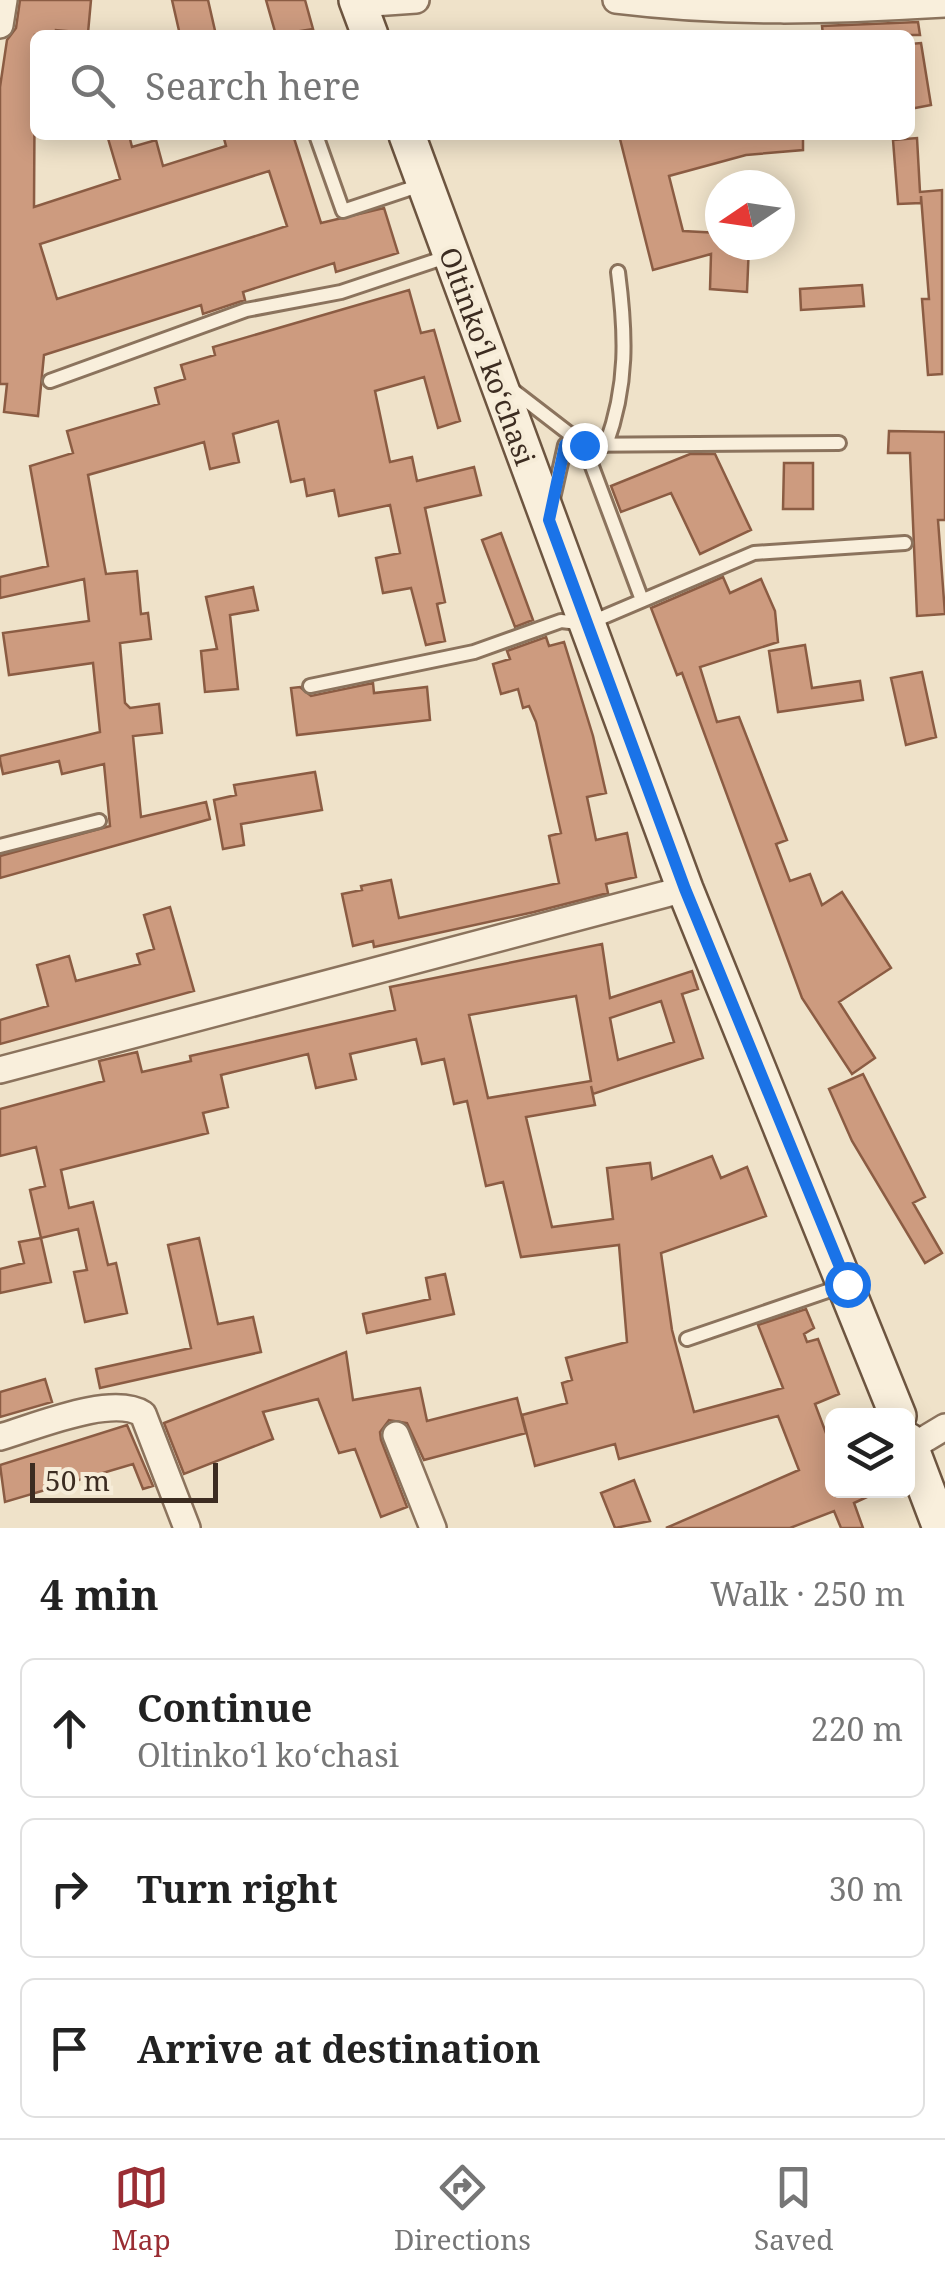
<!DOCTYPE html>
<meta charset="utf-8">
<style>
:root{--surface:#fff;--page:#f6f6f6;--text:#222;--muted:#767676;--line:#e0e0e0;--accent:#9a2d33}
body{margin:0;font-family:"Noto Serif",serif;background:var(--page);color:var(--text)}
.controls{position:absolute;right:30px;bottom:30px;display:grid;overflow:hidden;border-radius:15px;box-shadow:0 5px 25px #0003}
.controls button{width:90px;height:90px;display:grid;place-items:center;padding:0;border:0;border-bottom:2px solid var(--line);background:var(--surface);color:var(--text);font:50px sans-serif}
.compass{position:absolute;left:705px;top:170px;width:90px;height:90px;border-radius:50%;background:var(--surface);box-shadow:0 5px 25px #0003;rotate:257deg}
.scale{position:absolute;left:30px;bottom:25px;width:188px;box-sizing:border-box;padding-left:10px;border:5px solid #3c2c21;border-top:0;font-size:28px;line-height:35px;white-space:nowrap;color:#3c2c21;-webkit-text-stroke:8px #f6ecd8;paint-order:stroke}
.stop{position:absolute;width:30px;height:30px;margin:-22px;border:8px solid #1a73e8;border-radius:50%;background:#fff}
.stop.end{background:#1a73e8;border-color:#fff;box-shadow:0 2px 10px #0008}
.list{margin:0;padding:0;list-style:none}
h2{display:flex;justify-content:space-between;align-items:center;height:130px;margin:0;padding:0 40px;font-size:42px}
h2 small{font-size:32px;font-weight:400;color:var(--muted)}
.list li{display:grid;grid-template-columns:65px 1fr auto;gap:30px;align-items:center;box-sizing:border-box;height:140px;margin:0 20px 20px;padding:0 20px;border:2px solid var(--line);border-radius:15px}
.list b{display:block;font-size:38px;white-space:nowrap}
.list p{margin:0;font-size:32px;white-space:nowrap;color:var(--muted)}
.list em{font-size:32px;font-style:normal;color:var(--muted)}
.icon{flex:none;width:55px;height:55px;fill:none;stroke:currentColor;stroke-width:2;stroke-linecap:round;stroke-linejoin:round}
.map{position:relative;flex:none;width:945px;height:1528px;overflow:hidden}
.search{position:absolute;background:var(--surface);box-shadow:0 5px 25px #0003;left:30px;right:30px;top:30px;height:110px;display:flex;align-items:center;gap:25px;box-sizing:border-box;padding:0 35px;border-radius:15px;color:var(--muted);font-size:38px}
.sheet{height:610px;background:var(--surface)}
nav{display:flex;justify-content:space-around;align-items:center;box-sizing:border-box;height:140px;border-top:2px solid var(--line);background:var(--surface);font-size:28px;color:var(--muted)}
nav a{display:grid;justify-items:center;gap:5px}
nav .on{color:var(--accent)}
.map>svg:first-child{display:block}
.building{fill:#cd9b7f;stroke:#8b5c43;stroke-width:2.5;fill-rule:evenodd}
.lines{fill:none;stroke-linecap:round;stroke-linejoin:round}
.lane-casing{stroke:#8b735d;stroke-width:18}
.street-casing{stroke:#8b735d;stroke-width:30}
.secondary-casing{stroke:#6d5540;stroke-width:40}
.lane{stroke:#f9efdc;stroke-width:12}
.street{stroke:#f9efdc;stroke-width:25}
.secondary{stroke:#f9efdc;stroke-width:35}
.route{stroke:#1a73e8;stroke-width:12}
.labels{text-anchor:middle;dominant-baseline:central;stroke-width:8;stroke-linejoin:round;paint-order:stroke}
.street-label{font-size:28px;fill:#3c2c21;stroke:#f6ecd8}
</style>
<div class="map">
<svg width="945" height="1528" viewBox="0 0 945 1528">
<rect width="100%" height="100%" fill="#efe2c9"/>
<path class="building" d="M20,0H91L88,33L56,30V35H35L34,207L120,179L107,135H129L132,147L156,140L163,166L226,146L223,135H293L321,223L384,208L398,253L336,272L334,263L243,292L245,300L203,314L201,305L44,355L38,416L4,412L7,384H0V87L7,40L16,28ZM269,171L287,226L57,299L40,244Z
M172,0H208L216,35H180Z
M266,0H305L313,29L276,35Z
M918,22L920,35H823L822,26Z
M921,43L931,105L910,109V44Z
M619,135H803V150L746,155L669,176L683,231L720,233V245H749L747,292L710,289L711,254L653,270Z
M917,138L920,192L942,190V374L928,375L922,299H929L921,196V203L898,204L893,140Z
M862,285L864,306L801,310L800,289Z
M409,290L421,333L434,330L460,421L438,428L424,377L375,391L390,462L412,457L417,481L474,467L481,495L425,508L445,602L437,604L445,641L426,645L411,588L383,593L376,558L400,553L390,505L339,516L334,490L307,496L304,479L291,482L278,421L233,434L239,462L210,469L204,442L88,475L106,574L137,571L141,614L148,613L151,639L120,643L125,703L130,708L159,704L162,733L133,736L141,817L206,802L210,819L0,878V856L110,826L104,764L62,774L59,761L3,774L0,760V756L100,732L93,663L9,675L3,633L89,621L84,579L0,598V577L48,566L30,466L73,453L67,431L159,404L155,388L185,379L181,365L215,355L213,347Z
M889,431L945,432V520H938L945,614L917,616L910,453H888Z
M690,454H715L751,530L700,554L671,493L621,512L611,486Z
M784,463H813V509H783Z
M501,533L533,620L515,627L482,540Z
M723,577L730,593L761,579L775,611L778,642L700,667L717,722L739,717L787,840L776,844L790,881L810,874L822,905L842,892L891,968L839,1002L875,1058L852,1074L802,998L682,673L677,675L651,608Z
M253,587L258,610L230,615L238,689L205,692L201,651L217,649L206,597Z
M546,637L549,646L564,642L593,736L606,793L587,797L596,840L627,833L636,877L606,884L608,893L534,912L374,947L373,941L353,946L342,894L362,890L361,886L391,880L399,918L559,883L549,836L561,833L536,722L529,706L523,708L518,689L501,694L493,664L510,659L507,651Z
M805,645L812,688L860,681L863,700L778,712L769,651Z
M922,672L936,737L906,745L891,678Z
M373,683L374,693L427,687L430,720L297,735L291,688L300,687L311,696Z
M315,772L322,810L241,824L244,845L223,849L214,800L236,795L234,785Z
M170,907L194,991L0,1044V1020L48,1006L37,965L69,956L76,981L140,964L137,954L154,949L144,915Z
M602,944L610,998L692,971L698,989L682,994L703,1058L593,1094L591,1086L595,1105L526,1117L552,1227L613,1219L607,1168L650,1163L652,1179L712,1156L721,1178L747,1167L766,1216L661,1253L672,1330L694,1412L783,1388L758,1325L806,1309L814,1328L804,1334L807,1342L818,1339L839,1394L815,1404L832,1449V1490H882L854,1503L863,1528H841L834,1511L790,1528H666L799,1470L778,1416L619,1459L615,1444L535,1466L522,1415L567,1403L562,1383L572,1380L566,1358L627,1342L619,1245L521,1257L503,1182L486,1186L467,1101L454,1104L444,1059L422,1064L416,1039L350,1054L356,1079L316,1088L308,1054L221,1075L228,1107L203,1113L208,1133L61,1170L69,1208L93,1202L108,1265L116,1263L127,1313L85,1322L74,1272L87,1270L78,1229L41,1238L30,1190L45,1186L36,1147L0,1156V1109L104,1081L99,1061L137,1052L142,1072L191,1061L190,1056L395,1010L390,987ZM576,996L591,1081L488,1098L469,1015ZM661,1001L674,1042L618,1060L610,1018Z
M863,1074L925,1197L913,1203L942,1253L925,1263L852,1141L829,1089Z
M41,1238L51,1282L0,1293V1269L24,1263L19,1242Z
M199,1238L218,1324L253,1317L261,1352L100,1388L96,1369L191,1348L168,1245Z
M445,1274L454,1314L367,1333L363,1314L430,1299L426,1278Z
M346,1352L353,1400L420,1388L427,1421L517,1398L526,1433L424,1460L407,1423L389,1420L380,1432L381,1440L407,1507L381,1517L355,1449L339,1453L318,1399L263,1412L273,1439L184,1474L164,1423Z
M45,1379L52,1402L0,1417V1392Z
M127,1425L153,1486L143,1489L133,1464L5,1502L0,1465Z
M634,1480L650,1521L615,1528L601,1493Z"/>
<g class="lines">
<g class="lane-casing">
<path id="lane" d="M316,135L343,211L421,185
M50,381L246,310L341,292L449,256
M510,388L584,445L642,600
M606,445C628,385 626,334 618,272
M552,503L565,445L839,443
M310,686L474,652L561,621L587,624L754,553L905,543
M0,846L99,821
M687,1339L845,1285"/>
</g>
<g class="street-casing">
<path id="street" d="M616,0C730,14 831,11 945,4
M358,4L416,0
M0,25L4,0
M0,1070L685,889
M396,1435L433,1528
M0,1437C35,1427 112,1394 143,1414L187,1528
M910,1448L945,1427"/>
</g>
<g class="secondary-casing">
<path id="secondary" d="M357,0L370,35
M407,135L685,889L898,1416
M908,1441L941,1528"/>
</g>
<use href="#lane" class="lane"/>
<use href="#street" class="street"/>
<use href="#secondary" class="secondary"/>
</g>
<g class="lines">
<path class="route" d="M584,445H565L549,520L685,889L847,1284"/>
</g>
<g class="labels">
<g class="street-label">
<text transform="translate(488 356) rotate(70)">Oltinkoʻl koʻchasi</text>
</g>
</g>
</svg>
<div class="controls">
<button><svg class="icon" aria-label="layers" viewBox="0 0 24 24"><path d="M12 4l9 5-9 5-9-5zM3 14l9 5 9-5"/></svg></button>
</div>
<svg class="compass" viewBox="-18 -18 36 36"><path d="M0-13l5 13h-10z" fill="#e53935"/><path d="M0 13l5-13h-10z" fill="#767676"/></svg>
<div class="scale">50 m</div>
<div class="stop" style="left:847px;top:1284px"></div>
<div class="stop end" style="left:584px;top:445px"></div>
<div class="search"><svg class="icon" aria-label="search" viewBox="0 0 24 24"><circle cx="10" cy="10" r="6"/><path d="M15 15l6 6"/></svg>Search here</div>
</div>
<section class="sheet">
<h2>4 min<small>Walk · 250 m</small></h2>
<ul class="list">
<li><svg class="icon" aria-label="ahead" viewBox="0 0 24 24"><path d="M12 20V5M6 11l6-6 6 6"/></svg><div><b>Continue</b><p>Oltinkoʻl koʻchasi</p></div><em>220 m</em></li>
<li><svg class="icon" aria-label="right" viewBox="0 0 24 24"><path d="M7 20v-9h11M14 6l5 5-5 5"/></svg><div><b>Turn right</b></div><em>30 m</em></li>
<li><svg class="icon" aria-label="arrive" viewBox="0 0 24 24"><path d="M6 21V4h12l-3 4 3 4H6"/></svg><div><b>Arrive at destination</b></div></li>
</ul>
</section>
<nav>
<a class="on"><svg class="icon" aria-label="map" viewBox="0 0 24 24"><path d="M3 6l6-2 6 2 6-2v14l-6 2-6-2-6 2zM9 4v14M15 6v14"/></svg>Map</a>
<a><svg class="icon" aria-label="directions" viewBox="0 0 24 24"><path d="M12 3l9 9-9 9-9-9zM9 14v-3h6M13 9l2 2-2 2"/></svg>Directions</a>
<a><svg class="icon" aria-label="saved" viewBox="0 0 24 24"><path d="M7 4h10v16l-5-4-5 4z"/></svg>Saved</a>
</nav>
